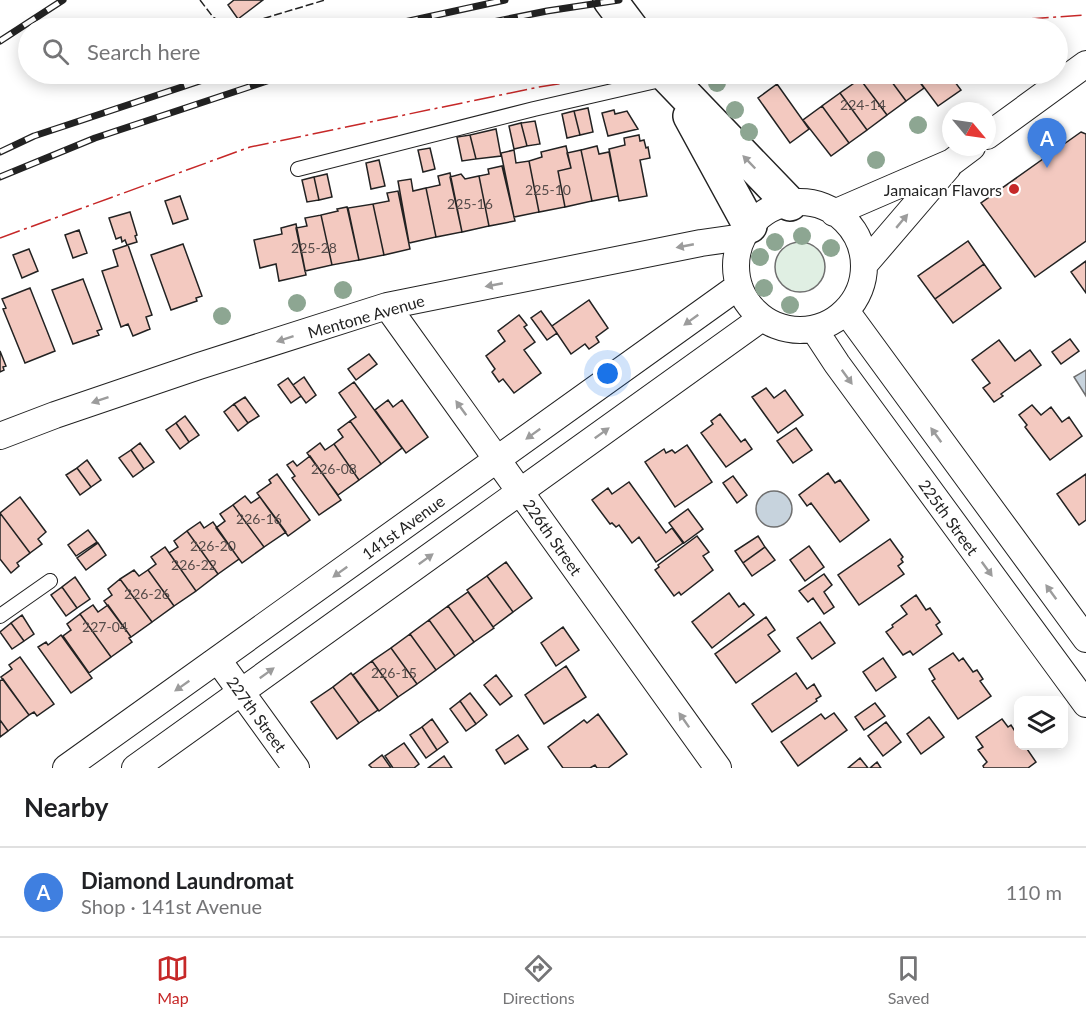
<!DOCTYPE html>
<meta charset="utf-8">
<style>
:root{--surface:#fff;--page:#f2f2f2;--text:#202124;--muted:#757577;--line:#e0e0e0;--accent:#c62828}
body{margin:0;font-family:Lato,sans-serif;background:var(--page);color:var(--text)}
.controls{position:absolute;right:18px;bottom:18px;display:grid;overflow:hidden;border-radius:12px;box-shadow:0 3px 15px #0003}
.controls button{width:54px;height:54px;display:grid;place-items:center;padding:0;border:0;border-bottom:2px solid var(--line);background:var(--surface);color:var(--text);font:30px sans-serif}
.compass{position:absolute;left:942px;top:102px;width:54px;height:54px;border-radius:50%;background:var(--surface);box-shadow:0 3px 15px #0003;rotate:119deg}
.you{position:absolute;left:608px;top:374px;width:21px;height:21px;margin:-15px;border:4px solid #fff;border-radius:50%;background:#1a73e8;box-shadow:0 0 0 9px #1a73e833}
.badge{display:grid;place-items:center;width:39px;height:39px;border-radius:50%;background:var(--accent);color:#fff;font-size:20px;font-weight:700}
.pin{position:absolute;translate:-50% -50px;filter:drop-shadow(0 2px 3px #0008)}
.pin::after{content:'';position:absolute;top:32px;width:21px;height:18px;background:inherit;clip-path:polygon(0 0,100% 0,50% 100%)}
.list{margin:0;padding:0;list-style:none}
h2{display:flex;justify-content:space-between;align-items:center;height:78px;margin:0;padding:0 24px;font-size:26px}
h2 small{font-size:20px;font-weight:400;color:var(--muted)}
.list li{display:grid;grid-template-columns:39px 1fr auto;gap:18px;align-items:center;box-sizing:border-box;height:90px;padding:0 24px;border-top:2px solid var(--line)}
.list b{display:block;font-size:22px;white-space:nowrap}
.list p{margin:0;font-size:20px;white-space:nowrap;color:var(--muted)}
.list em{font-size:20px;font-style:normal;color:var(--muted)}
.icon{flex:none;width:33px;height:33px;fill:none;stroke:currentColor;stroke-width:2;stroke-linecap:round;stroke-linejoin:round}
.map{position:relative;flex:none;width:1086px;height:768px;overflow:hidden}
.search{position:absolute;background:var(--surface);box-shadow:0 3px 15px #0003;left:18px;right:18px;top:18px;height:66px;display:flex;align-items:center;gap:15px;box-sizing:border-box;padding:0 21px;border-radius:33px;color:var(--muted);font-size:22px}
.sheet{height:168px;background:var(--surface)}
nav{display:flex;justify-content:space-around;align-items:center;box-sizing:border-box;height:84px;border-top:2px solid var(--line);background:var(--surface);font-size:16px;color:var(--muted)}
nav a{display:grid;justify-items:center;gap:3px}
nav .on{color:var(--accent)}
.map>svg:first-child{display:block}
.green{fill:#e0efe3;stroke:#6f6f6f;stroke-width:1.5}
.water{fill:#c7d3dd;stroke:#6f6f6f;stroke-width:1.5}
.building{fill:#f3c9c0;stroke:#222;stroke-width:1.5}
.lines{fill:none;stroke-linecap:round;stroke-linejoin:round}
.lane-casing{stroke:#222;stroke-width:16}
.street-casing{stroke:#222;stroke-width:28}
.secondary-casing{stroke:#222;stroke-width:36}
.lane{stroke:#fff;stroke-width:14}
.street{stroke:#fff;stroke-width:26}
.secondary{stroke:#fff;stroke-width:33}
.rail-casing{stroke:#222;stroke-width:7}
.rail{stroke:#fff;stroke-width:4.5;stroke-dasharray:14;stroke-linecap:butt}
.fence{stroke:#222;stroke-width:1.5;stroke-dasharray:8 3;stroke-linecap:butt}
.power{stroke:#c62828;stroke-width:1.5;stroke-dasharray:21 4.5 3 4.5;stroke-linecap:butt}
.tree{fill:#8da692}
.oneway{fill:#9c9c9c}
.poi-dot{fill:#c62828;stroke:#fff;stroke-width:2}
.labels{text-anchor:middle;dominant-baseline:central;stroke-width:4.5;stroke-linejoin:round;paint-order:stroke}
.number-label{font-size:14px;fill:#564c4a}
.poi-label{font-size:16px;fill:#222;stroke:#fff;text-anchor:end}
.street-label{font-size:16px;fill:#222;stroke:#fff}
</style>
<div class="map">
<svg width="1086" height="768" viewBox="0 0 1086 768">
<rect width="100%" height="100%" fill="#fff"/>
<path class="green" d="M775 267a25 25 0 1 1 50 0a25 25 0 1 1-50 0Z"/>
<path class="water" d="M1086,370V396L1074,377Z
M756 509a18 18 0 1 1 36 0a18 18 0 1 1-36 0Z"/>
<path class="building" d="M234,0H263L238,19L228,5Z
M867,74H886L906,101L887,115L860,79Z
M886,74H914L924,88L906,101Z
M914,74H949L961,90L938,106Z
M860,79L887,115L867,130L840,93Z
M777,84L809,129L790,143L758,98Z
M840,93L867,130L849,143L822,106Z
M822,106L849,143L831,156L803,120Z
M588,108L593,132L580,135L574,111Z
M614,110L615,114L627,111L638,129L608,136L602,113Z
M574,111L580,135L567,138L562,114Z
M535,121L540,144L527,146L521,123Z
M521,123L527,146L514,149L509,126Z
M496,129L501,156L476,159L470,135Z
M1081,132L1086,134V241L1035,277L981,203Z
M470,135L476,159L462,161L457,137Z
M639,135L640,141L644,140L646,148L648,147L650,158L640,160L647,196L619,201L609,149L625,145L624,138Z
M566,146L571,168L558,171L565,207L539,212L529,161L542,157L541,152Z
M597,146L599,154L609,152L618,196L592,201L581,150Z
M430,148L435,169L423,172L418,150Z
M514,150L516,163L529,161L539,212L514,217L501,153Z
M581,150L592,201L565,207L558,171L571,168L567,153Z
M379,160L385,186L371,189L366,163Z
M502,166L515,221L489,226L479,176L489,174L488,169Z
M450,173L462,232L436,237L426,188L440,185L438,176Z
M327,174L332,197L319,200L314,177Z
M461,174L465,179L479,176L489,226L462,232L450,177Z
M314,177L319,200L307,202L302,180Z
M411,179L413,191L426,188L436,237L409,243L398,181Z
M398,191L410,249L384,255L373,204L389,201L387,193Z
M180,196L188,219L173,224L165,201Z
M373,204L384,255L359,260L348,208Z
M347,207L359,260L332,265L321,215L338,211L337,209Z
M130,212L137,235L135,236L137,242L127,245L125,240L122,242L121,237L116,239L109,218Z
M321,215L332,265L305,271L296,228L307,226L305,218Z
M296,224L306,275L279,281L276,264L260,268L254,240L282,234L281,228Z
M79,230L87,253L73,258L65,235Z
M968,241L984,264L935,299L918,276Z
M183,244L202,296L196,298L197,301L171,310L151,255Z
M128,245L152,315L146,317L150,329L133,336L128,324L121,327L102,271L118,266L113,250Z
M29,249L38,271L22,278L13,255Z
M1086,261V293L1071,272Z
M984,264L1001,288L953,323L935,299Z
M83,279L102,329L97,331L99,335L73,344L52,290Z
M30,288L55,351L25,363L3,309L6,308L2,299Z
M589,300L608,328L596,337L599,342L589,349L585,344L571,354L552,326Z
M541,311L557,333L547,340L531,318Z
M519,315L527,325L524,327L535,342L524,350L541,373L514,393L503,379L499,382L492,372L495,369L486,356L505,341L498,331Z
M1070,339L1079,351L1061,364L1052,352Z
M999,340L1015,361L1030,350L1041,365L1001,394L1003,396L994,402L983,388L990,383L972,360Z
M0,351L6,366L3,367L4,370L0,372Z
M369,354L377,364L356,380L348,369Z
M304,377L316,395L306,403L293,385Z
M288,378L301,396L291,403L278,385Z
M354,382L402,448L381,464L350,421L356,417L339,393Z
M766,388L774,398L785,390L803,415L778,433L752,397Z
M245,397L259,416L248,423L234,404Z
M388,400L393,407L402,400L428,437L406,453L375,410Z
M234,404L248,423L238,431L224,412Z
M1032,405L1041,415L1051,407L1062,422L1069,417L1082,436L1050,460L1025,427L1027,425L1019,415Z
M720,414L741,442L745,439L752,449L726,467L701,433L713,424L711,421Z
M185,416L199,435L189,442L176,423Z
M350,421L381,464L359,480L334,444L343,437L338,430Z
M176,423L189,442L180,449L166,430Z
M796,428L812,450L793,463L777,441Z
M140,443L154,462L144,469L131,450Z
M320,443L325,450L334,444L359,480L338,495L307,453Z
M687,445L712,482L675,507L645,462L664,449L666,453L672,450L675,453Z
M131,450L144,469L133,477L119,458Z
M310,456L341,500L319,515L292,478L295,476L287,465L293,461L297,466Z
M87,460L101,480L91,487L77,468Z
M77,468L91,487L80,495L66,475Z
M828,473L835,483L840,480L869,520L840,542L811,503L807,506L799,495Z
M277,474L310,520L288,536L257,493L271,483L269,480Z
M1086,474V520L1079,525L1057,494Z
M733,476L747,495L737,503L723,483Z
M629,482L666,533L672,528L683,543L656,562L639,537L632,543L619,525L616,527L612,523L610,524L592,500L608,488L612,494Z
M245,496L251,503L260,497L286,532L264,547L233,505Z
M20,497L46,532L38,539L42,544L30,553L0,513Z
M233,505L264,547L242,563L216,528L225,521L220,514Z
M688,509L703,529L684,543L669,523Z
M0,513L30,553L17,563L19,566L11,573L0,559Z
M200,522L204,528L213,522L239,559L218,574L187,531Z
M88,530L97,542L76,556L68,545Z
M187,531L218,574L196,591L169,553L178,547L174,541Z
M697,536L709,552L703,556L713,570L681,595L679,592L674,596L655,570L659,567L658,565Z
M758,536L765,547L743,563L735,551Z
M890,539L903,557L901,559L903,562L898,566L904,574L859,605L838,575Z
M98,543L106,555L86,570L77,558Z
M809,546L824,567L805,581L790,560Z
M165,547L196,591L174,606L148,570L156,564L151,557Z
M765,547L775,560L752,576L743,563Z
M506,562L532,598L513,612L487,576Z
M134,570L139,576L148,570L174,606L152,622L120,579Z
M824,574L832,585L824,592L834,607L824,614L813,598L808,602L799,591Z
M487,576L513,612L493,627L467,590Z
M75,577L90,599L77,608L62,587Z
M120,579L152,622L131,637L104,601L112,595L108,589Z
M62,587L77,608L66,616L51,595Z
M468,592L494,628L474,642L448,606Z
M729,593L739,607L744,603L754,615L712,648L692,622Z
M916,595L926,610L930,608L940,622L936,625L942,634L913,655L910,651L903,655L886,632L893,627L892,625L907,614L901,606Z
M93,605L98,612L108,605L131,637L129,638L132,642L111,657L80,614Z
M448,606L474,642L455,656L429,620Z
M80,614L111,657L89,673L63,636L71,630L67,624Z
M22,615L34,634L24,641L11,623Z
M766,617L775,630L768,635L780,651L736,683L715,654Z
M429,620L455,656L436,670L410,634Z
M820,622L835,643L812,659L797,638Z
M11,623L24,641L12,649L0,632Z
M563,627L579,650L556,666L541,643Z
M410,634L436,670L417,684L391,648Z
M61,635L92,678L71,693L38,647L46,642L48,645Z
M391,648L417,684L398,697L372,661Z
M953,653L959,661L963,658L973,672L977,670L983,679L980,681L991,696L958,719L932,681L935,679L929,669Z
M20,657L54,704L37,716L34,712L29,715L1,677L12,669L9,665Z
M883,658L896,677L876,691L863,672Z
M372,661L398,697L379,711L353,675Z
M566,666L586,697L544,724L525,695Z
M351,673L378,710L359,723L333,687Z
M796,673L807,689L814,684L821,696L816,699L817,701L772,732L752,704Z
M496,675L512,696L500,705L484,685Z
M3,679L29,715L8,731L0,720V681Z
M333,687L359,723L337,739L311,702Z
M470,693L487,715L476,724L460,701Z
M460,701L476,724L466,731L450,709Z
M875,703L885,716L864,730L855,717Z
M834,713L847,730L798,766L781,742L821,714L825,719Z
M598,714L627,754L608,768H597L595,765L590,768H563L548,747L584,720L587,723Z
M929,717L944,737L921,754L907,734Z
M432,719L448,742L437,750L422,727Z
M1002,719L1008,727L1011,725L1018,736V746H1025L1036,762L1028,768H984L983,766L987,762L978,750L983,747L976,737Z
M0,720L8,731L0,737Z
M886,722L901,742L883,756L868,736Z
M422,727L437,750L426,758L410,735Z
M518,735L528,749L505,764L496,750Z
M404,743L419,764L414,768H393L385,756Z
M382,755L391,768H372L369,765Z
M444,756L452,768H428Z
M860,758L868,768H848Z
M877,762L881,768H870Z"/>
<g class="lines">
<g class="lane-casing">
<path id="lane" d="M298,169L534,109L669,78
M0,616L50,581"/>
</g>
<g class="street-casing">
<path id="street" d="M987,136L1086,64
M736 266a64 64 0 1 1 128 0a64 64 0 1 1-128 0Z
M834,213L952,162L972,147
M864,265L948,167
M387,306L718,768
M846,311L1086,639
M814,329L837,364L1086,704
M0,436L55,415L199,366L387,306L701,243L743,237
M218,660L296,768
M66,768L739,286
M135,768L762,318"/>
</g>
<g class="secondary-casing">
<path id="secondary" d="M610,0L631,28
M665,74L790,204
M690,116L750,226"/>
</g>
<use href="#lane" class="lane"/>
<use href="#street" class="street"/>
<use href="#secondary" class="secondary"/>
<g class="rail-casing">
<path id="rail" d="M377,28L505,0
M463,28L547,11L619,0
M0,41L63,0
M0,152L34,136L221,74
M0,177L95,138L288,74"/>
</g>
<use href="#rail" class="rail"/>
<path class="fence" d="M200,0L213,17L231,28
M232,28L325,0"/>
<path class="power" d="M896,28L1086,15
M0,238L250,147L539,87L623,74"/>
</g>
<g class="tree">
<circle cx="717" cy="83" r="9"/>
<circle cx="735" cy="110" r="9"/>
<circle cx="918" cy="125" r="9"/>
<circle cx="749" cy="132" r="9"/>
<circle cx="876" cy="160" r="9"/>
<circle cx="802" cy="236" r="9"/>
<circle cx="775" cy="242" r="9"/>
<circle cx="831" cy="248" r="9"/>
<circle cx="760" cy="257" r="9"/>
<circle cx="764" cy="288" r="9"/>
<circle cx="343" cy="290" r="9"/>
<circle cx="297" cy="303" r="9"/>
<circle cx="790" cy="305" r="9"/>
<circle cx="222" cy="316" r="9"/>
</g>
<defs><path id="oneway-solid" d="M-6-.8H1V-3.2L6.5 0L1 3.2V.8H-6Z" transform="scale(1.5)"/></defs>
<g class="oneway">
<use href="#oneway-solid" transform="translate(749 162) rotate(-134)"/>
<use href="#oneway-solid" transform="translate(902 221) rotate(-50)"/>
<use href="#oneway-solid" transform="translate(685 246) rotate(169)"/>
<use href="#oneway-solid" transform="translate(494 285) rotate(169)"/>
<use href="#oneway-solid" transform="translate(691 320) rotate(144)"/>
<use href="#oneway-solid" transform="translate(285 339) rotate(162)"/>
<use href="#oneway-solid" transform="translate(847 377) rotate(54)"/>
<use href="#oneway-solid" transform="translate(100 400) rotate(161)"/>
<use href="#oneway-solid" transform="translate(461 408) rotate(-126)"/>
<use href="#oneway-solid" transform="translate(602 433) rotate(-36)"/>
<use href="#oneway-solid" transform="translate(533 434) rotate(144)"/>
<use href="#oneway-solid" transform="translate(936 435) rotate(-126)"/>
<use href="#oneway-solid" transform="translate(426 559) rotate(-36)"/>
<use href="#oneway-solid" transform="translate(987 569) rotate(54)"/>
<use href="#oneway-solid" transform="translate(340 572) rotate(144)"/>
<use href="#oneway-solid" transform="translate(1051 592) rotate(-126)"/>
<use href="#oneway-solid" transform="translate(267 673) rotate(-36)"/>
<use href="#oneway-solid" transform="translate(182 686) rotate(145)"/>
<use href="#oneway-solid" transform="translate(684 720) rotate(-125)"/>
</g>
<circle class="poi-dot" cx="1014" cy="189" r="6"/>
<g class="labels">
<g class="number-label">
<text x="863" y="104">224-14</text>
<text x="548" y="189">225-10</text>
<text x="470" y="203">225-16</text>
<text x="314" y="247">225-28</text>
<text x="334" y="468">226-08</text>
<text x="259" y="518">226-16</text>
<text x="213" y="545">226-20</text>
<text x="194" y="564">226-22</text>
<text x="147" y="593">226-26</text>
<text x="105" y="626">227-04</text>
<text x="394" y="672">226-15</text>
</g>
<g class="poi-label">
<text x="1002" y="189">Jamaican Flavors</text>
</g>
<g class="street-label">
<text transform="translate(366 316) rotate(-16)">Mentone Avenue</text>
<text transform="translate(949 517) rotate(54)">225th Street</text>
<text transform="translate(403 527) rotate(-36)">141st Avenue</text>
<text transform="translate(553 537) rotate(55)">226th Street</text>
<text transform="translate(257 714) rotate(54)">227th Street</text>
</g>
</g>
</svg>
<div class="controls">
<button><svg class="icon" aria-label="layers" viewBox="0 0 24 24"><path d="M12 4l9 5-9 5-9-5zM3 14l9 5 9-5"/></svg></button>
</div>
<svg class="compass" viewBox="-18 -18 36 36"><path d="M0-13l5 13h-10z" fill="#e53935"/><path d="M0 13l5-13h-10z" fill="#757577"/></svg>
<div class="you"></div>
<div class="pin badge" style="left:1047px;top:168px;background:#3f7fe0">A</div>
<div class="search"><svg class="icon" aria-label="search" viewBox="0 0 24 24"><circle cx="10" cy="10" r="6"/><path d="M15 15l6 6"/></svg>Search here</div>
</div>
<section class="sheet">
<h2>Nearby<small></small></h2>
<ul class="list">
<li><span class="badge" style="background:#3f7fe0">A</span><div><b>Diamond Laundromat</b><p>Shop · 141st Avenue</p></div><em>110 m</em></li>
</ul>
</section>
<nav>
<a class="on"><svg class="icon" aria-label="map" viewBox="0 0 24 24"><path d="M3 6l6-2 6 2 6-2v14l-6 2-6-2-6 2zM9 4v14M15 6v14"/></svg>Map</a>
<a><svg class="icon" aria-label="directions" viewBox="0 0 24 24"><path d="M12 3l9 9-9 9-9-9zM9 14v-3h6M13 9l2 2-2 2"/></svg>Directions</a>
<a><svg class="icon" aria-label="saved" viewBox="0 0 24 24"><path d="M7 4h10v16l-5-4-5 4z"/></svg>Saved</a>
</nav>
